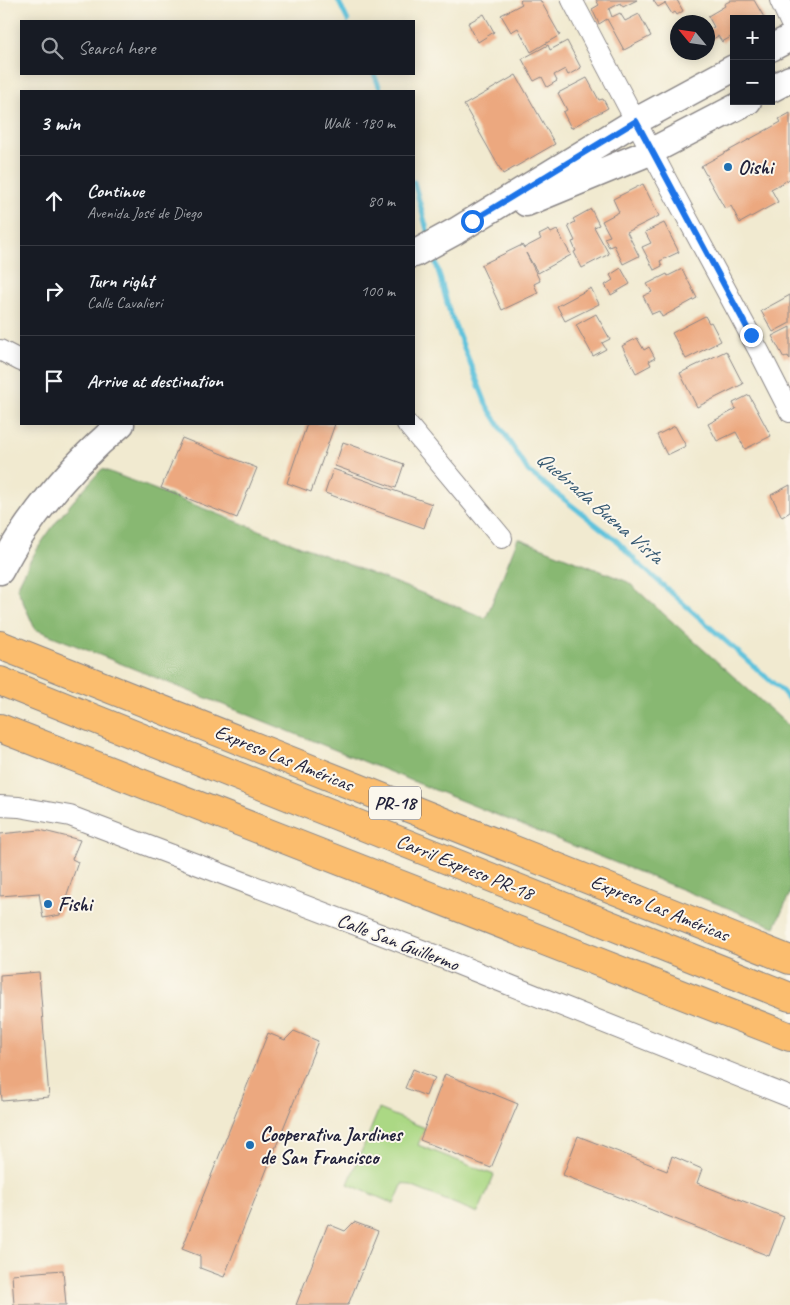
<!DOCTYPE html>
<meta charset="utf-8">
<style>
:root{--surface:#171b24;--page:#20242c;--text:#f1f3f6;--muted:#9ea1a6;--line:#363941}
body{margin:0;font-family:Caveat,sans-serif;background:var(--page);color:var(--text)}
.controls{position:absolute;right:15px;top:15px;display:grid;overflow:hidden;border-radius:0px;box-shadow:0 2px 12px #0003}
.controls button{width:45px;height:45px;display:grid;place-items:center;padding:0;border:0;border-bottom:1px solid var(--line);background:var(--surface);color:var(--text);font:25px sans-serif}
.compass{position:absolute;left:670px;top:15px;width:45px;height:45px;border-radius:50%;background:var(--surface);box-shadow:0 2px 12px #0003;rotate:299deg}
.stop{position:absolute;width:15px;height:15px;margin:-11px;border:4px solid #1a73e8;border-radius:50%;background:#fff}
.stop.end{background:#1a73e8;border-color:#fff;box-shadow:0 1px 5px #0008}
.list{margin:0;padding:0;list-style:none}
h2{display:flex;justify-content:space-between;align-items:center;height:65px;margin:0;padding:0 20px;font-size:21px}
h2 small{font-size:16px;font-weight:400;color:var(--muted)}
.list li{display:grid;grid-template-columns:32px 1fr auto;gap:15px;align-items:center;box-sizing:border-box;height:90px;padding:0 20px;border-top:1px solid var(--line)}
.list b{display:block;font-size:19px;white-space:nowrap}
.list p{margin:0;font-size:16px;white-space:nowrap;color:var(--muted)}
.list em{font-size:16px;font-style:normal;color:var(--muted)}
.icon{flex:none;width:28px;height:28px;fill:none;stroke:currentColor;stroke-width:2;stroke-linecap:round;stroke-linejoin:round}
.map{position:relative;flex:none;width:790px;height:1305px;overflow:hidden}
.search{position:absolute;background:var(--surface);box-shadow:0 2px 12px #0003;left:20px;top:20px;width:395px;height:55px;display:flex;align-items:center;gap:12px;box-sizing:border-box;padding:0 18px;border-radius:0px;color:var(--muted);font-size:19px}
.panel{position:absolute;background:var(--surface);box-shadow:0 2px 12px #0003;left:20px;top:90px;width:395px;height:335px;border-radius:0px}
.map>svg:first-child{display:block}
.green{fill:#abd884;stroke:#667d60}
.forest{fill:#88b872;stroke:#556d56}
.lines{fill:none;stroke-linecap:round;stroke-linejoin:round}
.stream{stroke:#5ec2dc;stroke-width:5}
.building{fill:#eca87f}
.minor-casing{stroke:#8a8686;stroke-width:22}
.tertiary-casing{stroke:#8a8686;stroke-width:29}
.motorway-casing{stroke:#8a8686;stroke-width:30}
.minor{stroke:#fff;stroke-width:20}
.tertiary{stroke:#fff;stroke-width:26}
.motorway{stroke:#fbbd6e;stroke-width:28}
.route{stroke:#1a73e8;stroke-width:6}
.poi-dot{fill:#1f6fb2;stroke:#fbf7ec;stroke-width:2}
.labels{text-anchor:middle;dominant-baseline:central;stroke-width:4;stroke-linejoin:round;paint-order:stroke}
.shield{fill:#fbf7ec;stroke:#636270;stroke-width:1}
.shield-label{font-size:19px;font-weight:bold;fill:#22223b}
.poi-label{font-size:20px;font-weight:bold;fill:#22223b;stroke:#fbf7ec;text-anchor:start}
.street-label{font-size:20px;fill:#22223b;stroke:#fbf7ec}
.water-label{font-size:21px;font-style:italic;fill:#375a73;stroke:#fbf7ec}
</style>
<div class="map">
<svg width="790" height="1305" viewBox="0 0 790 1305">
<rect width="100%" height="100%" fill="#fbf7ec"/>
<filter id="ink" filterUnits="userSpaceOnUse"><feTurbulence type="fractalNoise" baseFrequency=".02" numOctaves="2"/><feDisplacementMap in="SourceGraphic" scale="10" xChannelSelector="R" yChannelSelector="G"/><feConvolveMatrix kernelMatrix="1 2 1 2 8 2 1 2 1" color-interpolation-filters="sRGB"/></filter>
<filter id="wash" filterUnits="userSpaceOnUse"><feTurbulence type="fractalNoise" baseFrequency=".0096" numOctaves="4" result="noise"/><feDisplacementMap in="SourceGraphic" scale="20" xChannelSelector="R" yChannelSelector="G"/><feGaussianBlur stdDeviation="1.12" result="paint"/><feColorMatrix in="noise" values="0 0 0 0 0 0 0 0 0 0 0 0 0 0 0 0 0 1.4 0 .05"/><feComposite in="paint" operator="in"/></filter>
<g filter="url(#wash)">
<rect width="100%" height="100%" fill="#f1ead0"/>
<path class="green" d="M379,1109L425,1128L418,1145L494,1175L478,1213L403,1183L394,1204L348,1184Z"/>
<path class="forest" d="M102,469L486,618L518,538L628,582L790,727V893L775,927L35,629L17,588C21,580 25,571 29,563C48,529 75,498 102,469Z"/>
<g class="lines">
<path class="stream" d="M338,0L348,21
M374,74L381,91
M414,182L429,237
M433,252L449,310L487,406L528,471L617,541L639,564L783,692L790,701"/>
</g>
<g id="blocks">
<path class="building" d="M521,0H540L560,35L531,52L518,28L511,32L501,15L522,4L520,1Z
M596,0H637L623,7L621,3L609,9L612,17L620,13L625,21L639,14L651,36L624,50L607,19L599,24L592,9L599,5Z
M653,0H677L683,11L677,15L675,12L672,14L665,3L658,7Z
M730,0H754L765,19H734V41L731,37L722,42L718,36L708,42V30L714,27L708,16L725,6L724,4L730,1Z
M484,14L494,32L478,42L468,23Z
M567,41L581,68L568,75L565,69L554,75L557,81L547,87L542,77L534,81L522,59L548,45L550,50Z
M516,75L555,144L503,174L464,105Z
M587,78L599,100L603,99L608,108L571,128L563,112L567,110L558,93Z
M790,113V179L771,189L778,202L740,223L731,206L725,209L701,166L781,122L779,119Z
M643,184L659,216L627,232L639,256L623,264L614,245L609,247L604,238L610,236L602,221L619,212L613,199Z
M591,209L599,225L594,227L609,254L582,268L574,252L576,251L572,242L575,241L568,226L575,222L573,219Z
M664,223L679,252L660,261L662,266L654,270L642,247L651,243L645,232Z
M549,230L551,233L557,230L571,255L538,273L526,253L540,281L534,284L538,293L502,310L481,265L522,245L524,248L541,239L539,235Z
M621,268L630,284L611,295L605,285L613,280L610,275Z
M682,269L697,298L662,317L659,311L652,314L643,296L652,292L647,284L667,274L668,276Z
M591,288L599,304L565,321L557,306Z
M790,295V323L773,332L761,311Z
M596,314L610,339L602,343L606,349L593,356L576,325Z
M705,316L709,323L711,322L721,341L686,359L672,333Z
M790,327V360L788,356L784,358L772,336Z
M637,338L644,350L649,347L655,358L649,361L651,365L636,373L622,346Z
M726,351L743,384L697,407L680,373Z
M749,395L771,436L745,449L736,432L717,441L708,424L736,409L733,403Z
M307,424H335L311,492L287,483Z
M675,426L686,446L667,455L657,435Z
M182,438L257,468L237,518L161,488Z
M343,442L404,464L396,488L335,466Z
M333,469L432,504L424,528L325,493Z
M790,485V512L782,517L771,495Z
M40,830L80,840L72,859L78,862L60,915L43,918L39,893L0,896V834Z
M39,972L49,1097L2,1101L0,1072V975Z
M294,1031L318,1041L224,1277L200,1268V1256L182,1249L268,1033L285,1040Z
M413,1069L435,1078L432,1083H431L426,1096L405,1088Z
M445,1074L518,1104L491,1168L420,1140Z
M578,1136L667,1171L672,1156L702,1169L697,1183L784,1217L769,1256L563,1175Z
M354,1222L378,1231L348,1305H296L328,1224L345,1231Z
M63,1270L66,1305H14L12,1274Z"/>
</g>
</g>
<g filter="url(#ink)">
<use href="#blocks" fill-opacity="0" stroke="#8a8686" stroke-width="1"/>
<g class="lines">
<g class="minor-casing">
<path id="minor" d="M572,0L665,177L760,353L790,412
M780,0L790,22
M0,350L21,361
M407,424L502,538
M0,806L19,807L70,816L427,952L790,1097"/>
</g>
<g class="tertiary-casing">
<path id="tertiary" d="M771,48L790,38
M771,89L790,79
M526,203L652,151L748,101
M414,254L456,231L636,121L734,68
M0,571C6,560 12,549 19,538C47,496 82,456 121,424"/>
</g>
<g class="motorway-casing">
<path id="motorway" d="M0,645L790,960
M0,681L790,997
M0,728L790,1037"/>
</g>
<use href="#minor" class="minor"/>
<use href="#tertiary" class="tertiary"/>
<use href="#motorway" class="motorway"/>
</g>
</g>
<g class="lines" filter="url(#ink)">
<path class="route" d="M472,221L636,121L751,335"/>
</g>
<g class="poi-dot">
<circle cx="728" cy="167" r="5"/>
<circle cx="48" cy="904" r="5"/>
<circle cx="250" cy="1145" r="5"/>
</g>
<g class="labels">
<rect class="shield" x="369" y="786.5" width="52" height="33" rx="4"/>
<g class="shield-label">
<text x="395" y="803">PR-18</text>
</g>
<g class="poi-label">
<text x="738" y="167">Oishi</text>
<text x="58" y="904">Fishi</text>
<text x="260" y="1134">Cooperativa Jardines<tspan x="260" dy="23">de San Francisco</tspan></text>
</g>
<g class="street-label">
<text transform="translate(284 758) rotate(22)">Expreso Las Américas</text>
<text transform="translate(465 867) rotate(22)">Carril Expreso PR-18</text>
<text transform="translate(660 908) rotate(22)">Expreso Las Américas</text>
<text transform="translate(398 942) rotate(21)">Calle San Guillermo</text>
</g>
<g class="water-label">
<text transform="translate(600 507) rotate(41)">Quebrada Buena Vista</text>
</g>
</g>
</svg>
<div class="controls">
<button>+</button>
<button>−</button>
</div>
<svg class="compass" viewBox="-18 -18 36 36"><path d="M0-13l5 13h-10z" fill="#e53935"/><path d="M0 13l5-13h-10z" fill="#9ea1a6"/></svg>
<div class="stop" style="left:472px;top:221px"></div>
<div class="stop end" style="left:751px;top:335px"></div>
<div class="search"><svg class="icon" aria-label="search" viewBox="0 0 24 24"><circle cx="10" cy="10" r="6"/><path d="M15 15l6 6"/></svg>Search here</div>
<section class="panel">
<h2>3 min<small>Walk · 180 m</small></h2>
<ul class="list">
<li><svg class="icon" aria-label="ahead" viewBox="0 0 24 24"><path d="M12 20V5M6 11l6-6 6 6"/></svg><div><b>Continue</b><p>Avenida José de Diego</p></div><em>80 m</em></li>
<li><svg class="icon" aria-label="right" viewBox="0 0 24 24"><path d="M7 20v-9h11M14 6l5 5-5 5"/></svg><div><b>Turn right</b><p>Calle Cavalieri</p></div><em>100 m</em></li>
<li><svg class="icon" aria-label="arrive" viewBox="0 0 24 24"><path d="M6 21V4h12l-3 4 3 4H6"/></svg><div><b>Arrive at destination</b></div></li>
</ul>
</section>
</div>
